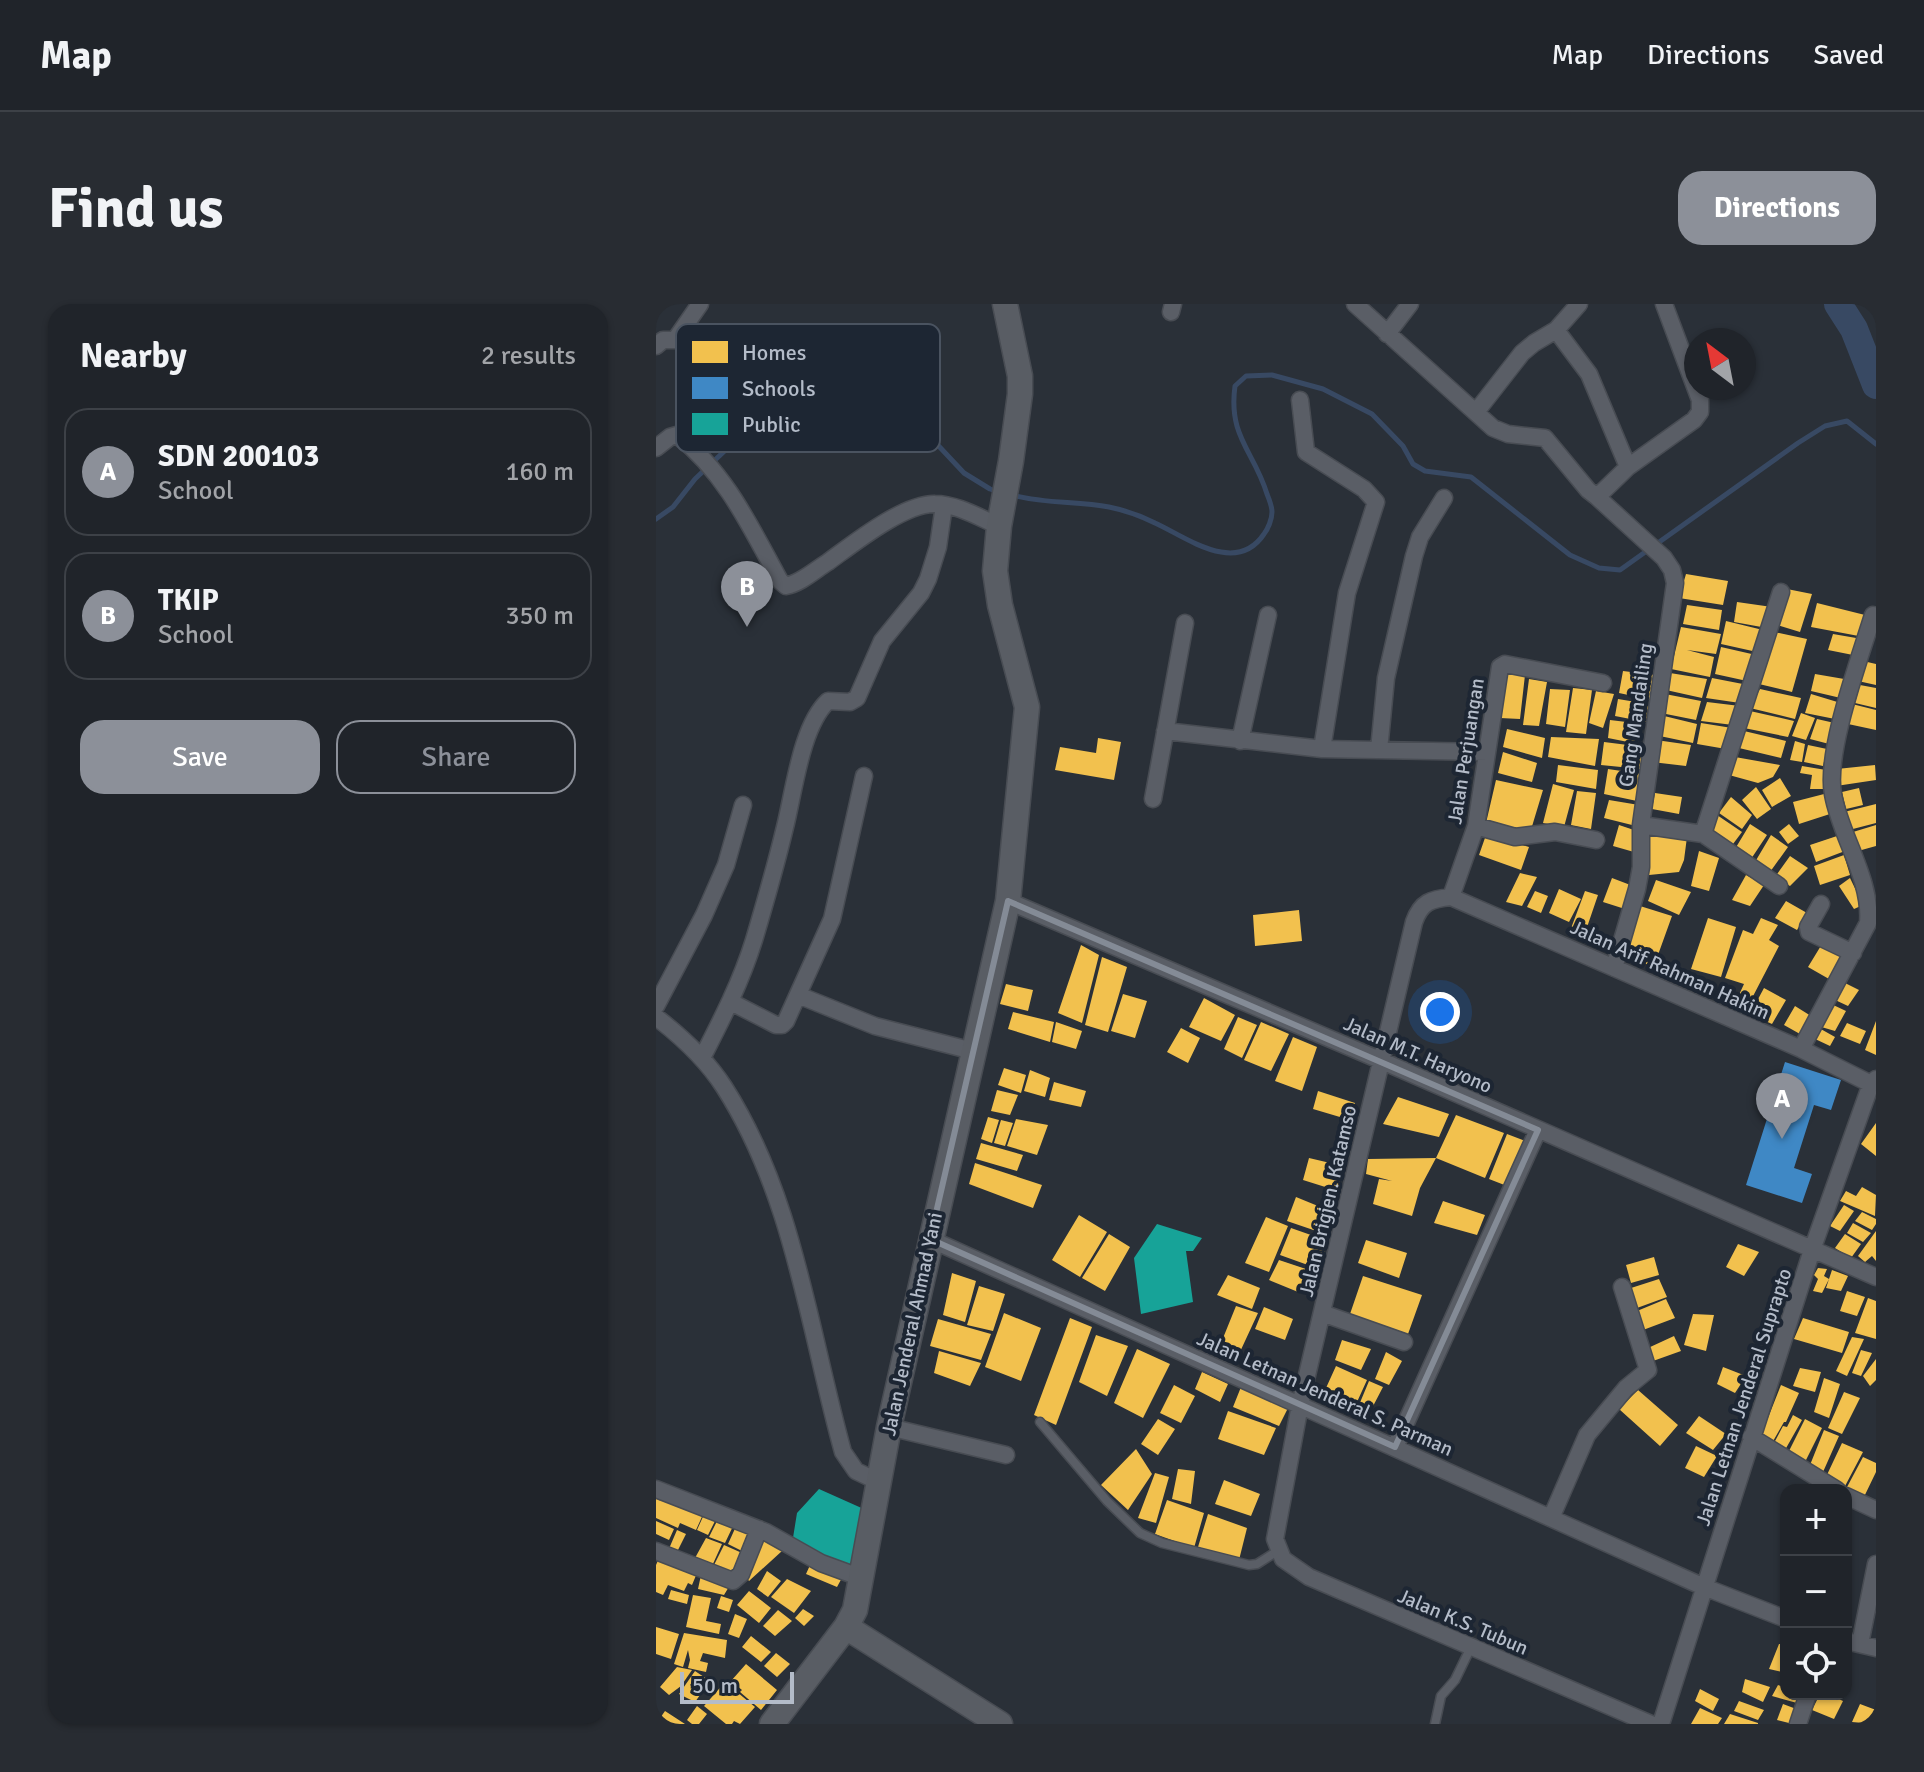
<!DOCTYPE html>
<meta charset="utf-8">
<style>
:root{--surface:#20242a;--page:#282c32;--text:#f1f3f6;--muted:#a2a4a8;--line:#3d4147;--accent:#8c9099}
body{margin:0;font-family:Signika,sans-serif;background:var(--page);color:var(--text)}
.controls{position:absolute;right:24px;bottom:24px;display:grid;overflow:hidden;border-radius:16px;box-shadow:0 2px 6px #0004}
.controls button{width:72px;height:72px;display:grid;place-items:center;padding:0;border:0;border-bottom:2px solid var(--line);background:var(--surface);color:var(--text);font:40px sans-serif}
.compass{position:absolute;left:1028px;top:24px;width:72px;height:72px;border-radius:50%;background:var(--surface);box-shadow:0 2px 6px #0004;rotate:328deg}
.scale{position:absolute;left:24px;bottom:20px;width:114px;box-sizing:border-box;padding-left:8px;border:4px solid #b4bcc9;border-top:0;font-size:22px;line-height:28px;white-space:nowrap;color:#b4bcc9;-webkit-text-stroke:6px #1d2633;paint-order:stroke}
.you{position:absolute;left:784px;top:708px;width:28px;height:28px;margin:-20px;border:6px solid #fff;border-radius:50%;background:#1a73e8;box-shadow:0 0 0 12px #1a73e833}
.badge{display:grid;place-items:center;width:52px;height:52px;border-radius:50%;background:var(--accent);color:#fff;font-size:26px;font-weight:700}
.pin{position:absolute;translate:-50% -66px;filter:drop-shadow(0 2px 4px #0008)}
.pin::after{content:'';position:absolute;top:42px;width:28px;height:24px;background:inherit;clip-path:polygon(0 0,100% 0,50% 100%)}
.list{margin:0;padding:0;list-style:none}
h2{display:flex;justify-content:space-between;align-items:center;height:104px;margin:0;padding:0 32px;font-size:34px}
h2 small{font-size:26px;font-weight:400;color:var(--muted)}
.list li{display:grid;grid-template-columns:52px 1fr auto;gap:24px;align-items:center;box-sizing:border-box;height:128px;margin:0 16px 16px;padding:0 16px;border:2px solid var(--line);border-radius:24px}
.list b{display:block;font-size:30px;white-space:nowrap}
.list p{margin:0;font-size:26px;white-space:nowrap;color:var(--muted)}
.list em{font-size:26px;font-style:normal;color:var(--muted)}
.actions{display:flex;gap:16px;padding:24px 32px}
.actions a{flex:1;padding:18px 0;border:2px solid var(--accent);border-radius:24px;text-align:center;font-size:28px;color:var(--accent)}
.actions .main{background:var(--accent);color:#fff}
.icon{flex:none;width:44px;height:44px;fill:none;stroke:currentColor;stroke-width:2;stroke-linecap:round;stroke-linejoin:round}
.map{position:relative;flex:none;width:1220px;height:1420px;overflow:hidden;border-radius:24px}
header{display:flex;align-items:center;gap:48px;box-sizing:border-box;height:112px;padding:0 40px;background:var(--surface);border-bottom:2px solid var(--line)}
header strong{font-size:38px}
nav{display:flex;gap:44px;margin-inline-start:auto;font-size:28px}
.intro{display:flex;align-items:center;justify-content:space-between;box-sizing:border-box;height:192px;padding:0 48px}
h1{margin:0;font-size:56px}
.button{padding:20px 36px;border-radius:24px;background:var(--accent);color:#fff;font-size:28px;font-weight:700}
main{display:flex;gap:48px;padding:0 48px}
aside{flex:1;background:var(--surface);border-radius:24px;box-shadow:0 2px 6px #0004}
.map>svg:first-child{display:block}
.homes{fill:#f2c14e}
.schools{fill:#3f88c5}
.public{fill:#17a398}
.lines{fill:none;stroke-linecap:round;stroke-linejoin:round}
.stream{stroke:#384963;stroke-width:5}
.river{stroke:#384963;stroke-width:28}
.lane-casing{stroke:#484c53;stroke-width:11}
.street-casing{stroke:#484c53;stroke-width:19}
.secondary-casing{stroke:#484c53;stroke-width:27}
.lane{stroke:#5a5e66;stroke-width:8}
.street{stroke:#5a5e66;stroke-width:16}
.secondary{stroke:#595d64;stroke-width:24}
.marked{fill:none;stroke:#848b96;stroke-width:6;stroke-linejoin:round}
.labels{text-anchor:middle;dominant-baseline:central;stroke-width:8;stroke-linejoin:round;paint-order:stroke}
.street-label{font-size:20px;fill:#b4bcc9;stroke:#1d2633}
.key{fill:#1d2633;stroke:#4a5360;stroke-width:2}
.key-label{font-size:22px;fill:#b4bcc9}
</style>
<header>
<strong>Map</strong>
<nav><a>Map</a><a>Directions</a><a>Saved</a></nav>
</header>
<div class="intro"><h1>Find us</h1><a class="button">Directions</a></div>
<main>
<aside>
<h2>Nearby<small>2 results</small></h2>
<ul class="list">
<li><span class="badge">A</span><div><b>SDN 200103</b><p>School</p></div><em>160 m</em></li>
<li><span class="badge">B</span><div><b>TKIP</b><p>School</p></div><em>350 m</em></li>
</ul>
<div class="actions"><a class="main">Save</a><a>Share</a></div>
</aside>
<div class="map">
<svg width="1220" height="1420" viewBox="0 0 1220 1420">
<rect width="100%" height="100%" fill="#2a3038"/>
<path class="homes" d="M1030,270L1072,277L1067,301L1023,294Z
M1131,285L1156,290L1144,328L1118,320Z
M1081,298L1116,303L1111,324L1078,318Z
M1161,299L1213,312L1208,333L1155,323Z
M1031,301L1066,306L1063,326L1027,320Z
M1070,317L1107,326L1101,348L1065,340Z
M1025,323L1065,330L1060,350L1031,346L1058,353L1054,373L1015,365Z
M1118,328L1151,335L1136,388L1103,380Z
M1177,330L1206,335L1202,352L1172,346Z
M1065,343L1100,351L1091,377L1059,370Z
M1207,357L1220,360V381L1202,377Z
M967,367L999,371L996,396L963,389Z
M850,368L869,371L864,415L844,414Z
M1014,369L1051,375L1046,394L1010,386Z
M1159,370L1194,376L1189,395L1155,387Z
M1056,374L1092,381L1084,399L1050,394Z
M873,375L891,378L883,422L867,421Z
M1204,381L1220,384V404L1199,399Z
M917,384L936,386L930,430L910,428Z
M894,385L914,386L909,423L890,420Z
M1104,385L1145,394L1139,415L1094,404Z
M940,387L958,390L947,424L933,419Z
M1009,390L1045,397L1040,416L1005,409Z
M1155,390L1188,400L1184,416L1149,409Z
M962,395L992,400L990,418L959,412Z
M1051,398L1084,402L1077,421L1045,417Z
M1196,400L1220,406V426L1192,420Z
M1094,407L1138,417L1132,433L1088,424Z
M1145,409L1159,414L1150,436L1136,432Z
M1004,411L1041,420L1037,439L999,431Z
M1161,415L1183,420L1177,441L1154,435Z
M954,416L987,420L982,440L952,434Z
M1045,419L1076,424L1070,445L1041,440Z
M851,425L889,434L886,454L847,443Z
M1088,427L1130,437L1125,454L1083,444Z
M895,433L943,435L939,462L892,453Z
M442,434L465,438L458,476L399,466L404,443L440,449Z
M1000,436L1035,441L1030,462L996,458Z
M1139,437L1149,440L1146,458L1134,456Z
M948,438L988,443L985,465L945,461Z
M1152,441L1171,445L1167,462L1148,458Z
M847,448L881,459L876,478L842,469Z
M1079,453L1124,461L1117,473L1102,479L1073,471Z
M902,461L942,466L940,485L900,478Z
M1219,461L1220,476L1180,482L1181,465Z
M1146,462L1170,466L1167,485H1154L1156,471L1144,469Z
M952,465L986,470L981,497L948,490Z
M1124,474L1135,492L1116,503L1106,486Z
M840,476L887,486L874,529L830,519Z
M897,480L918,486L908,523L887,519Z
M1100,483L1115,505L1101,515L1086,496Z
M1203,484L1207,501L1190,505L1186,488Z
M921,487L940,489L935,525L915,521Z
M999,489L1026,493L1023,510L996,505Z
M1172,489L1177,509L1143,520L1137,498Z
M1075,493L1096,511L1086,525L1063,509Z
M953,496L983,501L980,522L948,514Z
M1220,500V519L1193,526L1188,508Z
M1061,511L1086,528L1074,544L1050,528Z
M1094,520L1111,531L1095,555L1079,545Z
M1133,520L1143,532L1132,540L1123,528Z
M963,521L981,527L978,548L957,542Z
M1220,521V542L1202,547L1197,528Z
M994,528L1031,533L1028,556L1023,568L993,571Z
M830,531L873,543L865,566L823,551Z
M1115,531L1132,543L1114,568L1099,558Z
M1184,531L1189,547L1160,558L1154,541Z
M1043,547L1063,554L1053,587L1035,582Z
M1188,551L1194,571L1164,581L1158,562Z
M1134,552L1152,564L1134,582L1119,573Z
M864,569L881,573L866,602L850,598Z
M1090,571L1108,581L1094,602L1076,596Z
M956,574L977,582L969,605L947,598Z
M1194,574L1207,601L1198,605L1183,582Z
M1000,576L1035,588L1023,611L992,597Z
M903,585L925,595L913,618L893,609Z
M879,587L892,592L885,609L871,603Z
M929,587L942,591L928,632L914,627Z
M1130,597L1151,609L1141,626L1119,614Z
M984,602L1016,612L998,662L967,654Z
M643,606L646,637L599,642L597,611Z
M1052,614L1080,623L1065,673L1035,665Z
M1105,614L1122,621L1113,636L1123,642L1094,698L1082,693L1088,680L1069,674L1087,626L1097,630Z
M1166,640L1189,652L1173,675L1152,663Z
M425,641L443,651L426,719L402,709Z
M446,653L471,663L452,728L429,721Z
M1187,678L1203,686L1192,702L1177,695Z
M350,680L377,686L372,707L344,700Z
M1108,684L1130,696L1116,720L1094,710Z
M467,690L491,697L479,734L455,727Z
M548,694L579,711L565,737L533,723Z
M1173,699L1190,707L1179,727L1162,722Z
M1139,702L1155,712L1144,730L1128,721Z
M357,708L398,718L394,738L352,725Z
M582,713L601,721L586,754L568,745Z
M1220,717V751L1209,746Z
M400,718L426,727L420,745L396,738Z
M605,718L633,730L615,767L588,756Z
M1191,719L1210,727L1204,740L1184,732Z
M525,724L544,734L532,759L511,748Z
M1163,724L1179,733L1174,742L1157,734Z
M637,733L661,743L646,787L619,777Z
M348,764L370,771L365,789L342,781Z
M374,766L394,774L389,793L368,787Z
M398,778L430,787L425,803L393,796Z
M341,786L362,791L354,811L335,807Z
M662,787L699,799L694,816L657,805Z
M742,793L793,810L783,833L727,820Z
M800,811L848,829L829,874L780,854Z
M332,813L343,816L336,839L325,835Z
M360,815L392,821L381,851L351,842Z
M345,816L357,819L349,842L338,839Z
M1220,819V852L1205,840Z
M851,830L872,838L851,882L833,875Z
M325,839L367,851L361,867L320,855Z
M653,854L687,862L682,887L647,876Z
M780,854L764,884L756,912L717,900L723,875L736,877L710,870L712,855Z
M319,859L386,881L377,904L313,880Z
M1206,883L1220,891L1219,912L1184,897L1190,887L1200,892Z
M640,893L679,909L672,931L631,917Z
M787,897L829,911L821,931L778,919Z
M1188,901L1198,907L1184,927L1174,922Z
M1206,908L1220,915V920L1216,926L1199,917Z
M423,911L451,928L424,973L396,956Z
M610,913L632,922L613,968L589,959Z
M1197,919L1215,929L1207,938L1191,929Z
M635,924L672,937L663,965L624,951Z
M1220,927V957L1216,952L1209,958L1202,952Z
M453,930L474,943L449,987L426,974Z
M1189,930L1205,940L1195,954L1179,944Z
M710,936L751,949L743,974L702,959Z
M1082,940L1103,948L1088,972L1070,963Z
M998,953L1003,971L975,979L970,961Z
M623,956L656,967L647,990L613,976Z
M1162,964L1171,965L1168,972L1173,975L1166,989L1157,987L1162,975L1158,971Z
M1176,966L1192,972L1185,987L1170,984Z
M296,969L320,977L309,1018L287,1011Z
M572,971L604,984L596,1005L561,991Z
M707,972L766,991L752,1030L694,1010Z
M1003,975L1011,993L981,1004L975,984Z
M323,982L349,990L337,1027L311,1021Z
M1191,987L1209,993L1201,1012L1184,1007Z
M1212,994L1220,997V1035L1199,1029Z
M1010,995L1019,1014L987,1026L981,1007Z
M580,1002L602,1009L583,1050L563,1044Z
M608,1003L637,1015L629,1036L599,1025Z
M348,1009L385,1024L365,1077L329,1063Z
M1037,1010L1058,1011L1050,1047L1028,1041Z
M414,1014L436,1023L400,1121L378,1111Z
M1147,1014L1193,1028L1186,1049L1138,1035Z
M282,1015L335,1030L325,1056L274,1042Z
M440,1031L472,1042L451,1092L423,1078Z
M1018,1032L1025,1047L997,1057L992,1044Z
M1196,1033L1208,1035L1191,1072L1180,1067Z
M686,1036L715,1045L705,1066L679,1056Z
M481,1045L514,1060L487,1114L458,1099Z
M1205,1046L1216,1049L1205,1072L1196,1069Z
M283,1047L325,1059L314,1082L278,1069Z
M730,1048L746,1057L733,1081L719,1075Z
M1220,1055V1076L1214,1082L1207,1072Z
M680,1062L711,1076L701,1098L670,1084Z
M1067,1063L1090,1072L1079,1089L1061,1080Z
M1144,1064L1165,1068L1159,1088L1137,1082Z
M546,1068L572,1080L564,1098L539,1085Z
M1168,1074L1184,1080L1173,1114L1158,1108Z
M713,1077L727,1083L715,1106L703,1101Z
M518,1081L539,1092L525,1119L504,1109Z
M1125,1081L1143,1089L1130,1118H1128L1116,1139L1104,1134Z
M585,1083L632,1104L623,1122L577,1103Z
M982,1086L1022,1121L1004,1142L963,1105Z
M1188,1088L1204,1094L1186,1130L1172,1124Z
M572,1107L620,1124L608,1151L562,1135Z
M1137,1111L1146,1116L1129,1146L1118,1139L1127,1122L1131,1123Z
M1043,1112L1070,1130L1057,1146L1030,1129Z
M502,1115L519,1125L502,1151L485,1140Z
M1149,1115L1166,1124L1149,1158L1132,1149Z
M1168,1126L1183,1132L1167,1168L1154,1161Z
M1186,1139L1207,1148L1188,1184L1169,1175Z
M1040,1142L1061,1152L1048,1173L1029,1164Z
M480,1145L496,1170L472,1206L445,1181Z
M1207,1153L1220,1159V1168L1207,1195L1190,1185Z
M522,1165L539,1167L535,1200L516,1195Z
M499,1169L513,1173L500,1219L482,1214Z
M568,1176L604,1190L595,1212L559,1200Z
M0,1191L5,1192L3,1197L6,1193L49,1206L40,1226L24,1219L22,1224L0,1214Z
M511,1196L548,1209L538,1244L499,1230Z
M50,1206L62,1211L52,1231L41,1226Z
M552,1210L591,1224L583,1256L542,1243Z
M64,1211L79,1218L69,1239L53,1233Z
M0,1217L18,1225L13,1236L0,1230Z
M82,1218L98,1225L86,1247L72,1240Z
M21,1226L30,1230L20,1250L12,1247Z
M105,1233L126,1247L93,1277L88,1270Z
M50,1234L66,1240L56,1262L39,1254Z
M68,1241L86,1249L76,1269L58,1261Z
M4,1252L41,1269L36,1281L32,1279L28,1287L12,1281L7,1291L0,1288V1261Z
M155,1259L187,1272L181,1283L150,1270Z
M111,1267L125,1277L112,1293L101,1285Z
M45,1271L74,1281L68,1291L42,1285Z
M131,1275L155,1287L138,1309L115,1293Z
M15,1286L33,1291L31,1300L12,1295Z
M93,1287L115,1304L103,1319L81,1301Z
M37,1291L55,1294L50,1317L65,1320L63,1330L30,1323Z
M65,1292L77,1296L73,1308L61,1304Z
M147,1305L158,1312L148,1322L139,1314Z
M122,1306L136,1317L119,1332L107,1322Z
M79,1310L91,1315L83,1334L72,1330Z
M0,1323L23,1330L15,1355L0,1350Z
M28,1329L71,1336L69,1354L47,1349L44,1357L52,1359L50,1368L32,1364L34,1356L32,1346L27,1363L18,1360Z
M95,1332L115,1348L105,1358L86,1343Z
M1123,1340H1130V1369L1113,1365Z
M120,1349L134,1360L121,1373L108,1362Z
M90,1360L121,1386L105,1406L84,1388L86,1386L75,1377Z
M21,1363L36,1366L25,1382L13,1391L4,1383Z
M39,1367L54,1377L39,1398L23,1390Z
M1089,1375L1114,1383L1107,1398L1086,1388Z
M69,1378L99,1403L84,1420L78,1417L76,1420H70L48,1402Z
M1122,1381L1130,1384V1390H1146L1141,1399L1116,1392Z
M1044,1385L1063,1395L1057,1407L1039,1397Z
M1164,1390H1172L1187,1397L1178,1415L1156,1406Z
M1083,1397L1108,1406L1102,1416L1078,1407Z
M1127,1400L1143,1406L1137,1420L1121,1416Z
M1204,1400L1220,1406V1420L1196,1418Z
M41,1402L51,1410L43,1420H36L31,1416Z
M1044,1404L1066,1414L1062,1420H1035Z
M9,1407L29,1420H0Z
M1074,1410L1102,1419V1420H1068Z"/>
<path class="schools" d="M1129,758L1185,776L1175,806L1158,801L1138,864L1156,870L1146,899L1090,881Z"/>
<path class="public" d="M501,920L546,934L537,947H530L537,998L485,1010L478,954Z
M163,1185L210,1206L200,1265L136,1240L141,1209Z"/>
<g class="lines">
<path class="stream" d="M356,191C388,200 421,197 453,203C468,206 485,212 499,219C530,233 580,272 608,230C612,225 616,215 616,208C616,202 613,195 611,190C598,147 572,133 579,82L590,72L616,71L667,85L716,110L747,142L757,160L769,167L815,173L914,251L943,264L964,266L1142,139L1169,122L1191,117L1220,140
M0,215L17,203L39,175L118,100L170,81L204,79L248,99L278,137L308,169L334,185L343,188"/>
<path class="river" d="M1182,0L1198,25L1220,81"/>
<g class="lane-casing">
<path id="lane" d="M384,1118L451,1197L484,1229L506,1239L593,1261L601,1260L623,1246
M779,1420L785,1392L799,1376L815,1343"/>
</g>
<g class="street-casing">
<path id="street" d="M699,0L837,124L852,130L889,134L932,186L941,193L972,163L1038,116L1044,108V96L1008,0
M515,8L517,0
M900,26L933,70L972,163
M731,30L754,0
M0,42L7,36H19L44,0
M644,96L650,148L708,185L720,198L691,289L666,445
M820,108L866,49L878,39L900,26L923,0
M0,144L14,133L21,131C70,169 95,224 124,277L130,282C145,279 159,266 172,258C197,240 248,199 279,200C301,200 324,214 343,222
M941,193L1008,254L1016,266L1019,279L985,521V563L981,585L958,664
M509,427L666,445L831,448
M584,437L612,311
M723,446L730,374L758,252L764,233L788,194
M497,495L529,319
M985,521L1047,530L1125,288
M820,522L859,533L899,528L940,536
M1047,530L1123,582
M795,593C775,595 765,598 758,618L644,1101L619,1235L627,1255L653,1273L995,1420
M795,593L1145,745L1215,780
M795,593L820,522L844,363L849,360L947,379
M352,597L726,757L1220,973
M1165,600L1152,623L1153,628L1197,649
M142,691L219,722L317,747
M75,698L120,721H126L130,717L176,615L208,472
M0,702L48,611L70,561L87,501
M0,713C26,733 50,755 68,783C138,892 153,1026 187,1148L200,1167L223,1178
M1145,745L1212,619C1216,575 1184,532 1177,490C1169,448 1204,354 1217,311
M46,754C66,715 85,678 98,636C109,599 120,561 129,523C138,488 145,422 172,397L194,398L201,394L226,337L265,289L272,275L282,243L288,201
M274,935L1048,1283L1130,1315
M666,1009L748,1038
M233,1123L350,1151
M1095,1133L1181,1186
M739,1143L882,826
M0,1185L110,1228L165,1259L206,1274
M1190,1192L1220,1206
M895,1214L931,1131L970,1084L992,1066L966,983
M0,1247L77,1277L85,1270L103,1225
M1190,1337L1220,1344
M1204,1340L1220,1260
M1005,1420L1156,946L1215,780L1220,775
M1142,1420L1152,1390"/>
</g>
<g class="secondary-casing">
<path id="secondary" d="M190,1323L344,1420
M116,1420L190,1323L199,1306L233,1123L352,597L371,403L344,301L339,267L343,222L355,157L364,90V72L349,0"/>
</g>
<use href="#lane" class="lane"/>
<use href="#street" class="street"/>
<use href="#secondary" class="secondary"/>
</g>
<path class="marked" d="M352,597L882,826L739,1143L274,935Z"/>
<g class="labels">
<g class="street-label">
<text transform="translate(980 411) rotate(-82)">Gang Mandailing</text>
<text transform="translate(810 447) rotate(-81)">Jalan Perjuangan</text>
<text transform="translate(1014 666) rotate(24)">Jalan Arif Rahman Hakim</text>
<text transform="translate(762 751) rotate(24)">Jalan M.T. Haryono</text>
<text transform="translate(672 897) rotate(-77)">Jalan Brigjen. Katamso</text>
<text transform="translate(256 1020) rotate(-78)">Jalan Jenderal Ahmad Yani</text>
<text transform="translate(669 1090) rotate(24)">Jalan Letnan Jenderal S. Parman</text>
<text transform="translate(1088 1093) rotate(-72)">Jalan Letnan Jenderal Suprapto</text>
<text transform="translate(807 1318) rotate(23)">Jalan K.S. Tubun</text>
</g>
</g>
<rect x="20" y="20" width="264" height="128" rx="12" class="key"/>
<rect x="36" y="37" width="36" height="22" fill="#f2c14e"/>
<rect x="36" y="73" width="36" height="22" fill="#3f88c5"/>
<rect x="36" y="109" width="36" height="22" fill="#17a398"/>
<g class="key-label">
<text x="86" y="56">Homes</text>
<text x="86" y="92">Schools</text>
<text x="86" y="128">Public</text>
</g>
</svg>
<div class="controls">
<button>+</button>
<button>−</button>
<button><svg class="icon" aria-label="locate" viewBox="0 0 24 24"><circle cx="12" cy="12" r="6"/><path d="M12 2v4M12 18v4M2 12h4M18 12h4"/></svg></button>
</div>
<svg class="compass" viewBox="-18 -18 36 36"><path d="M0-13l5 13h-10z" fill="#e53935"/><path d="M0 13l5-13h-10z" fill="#a2a4a8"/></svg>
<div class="scale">50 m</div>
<div class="you"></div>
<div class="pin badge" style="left:1126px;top:835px">A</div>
<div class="pin badge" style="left:91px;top:323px">B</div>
</div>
</main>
